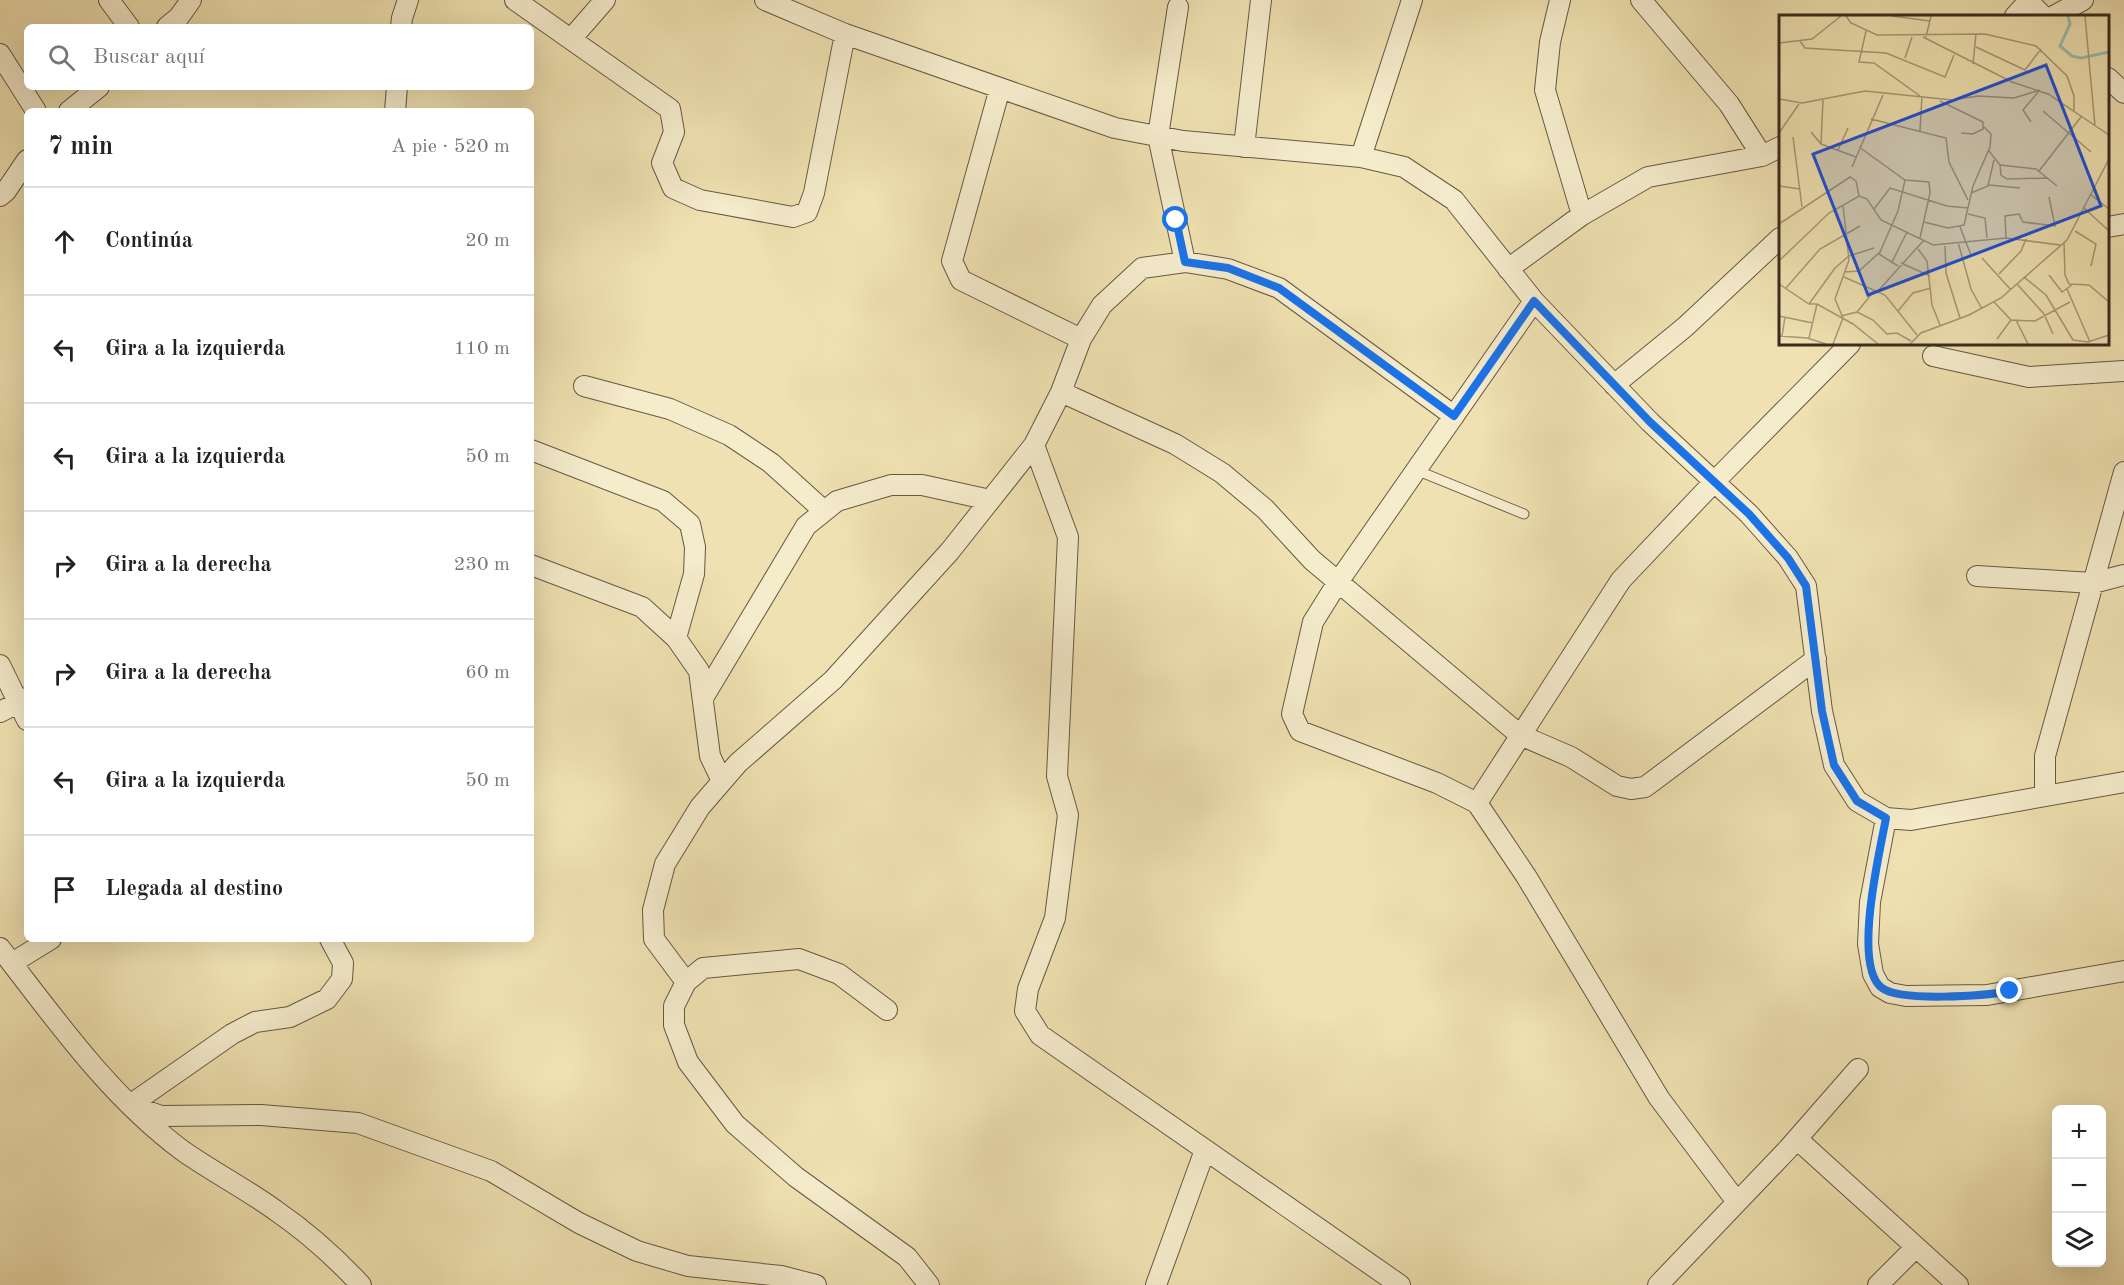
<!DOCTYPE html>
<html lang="es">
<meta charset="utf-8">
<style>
:root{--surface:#fff;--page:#f2f2f2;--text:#222;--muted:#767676;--line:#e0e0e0}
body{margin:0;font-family:"Old Standard TT",serif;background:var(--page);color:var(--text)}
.controls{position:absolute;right:18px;bottom:18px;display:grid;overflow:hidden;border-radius:9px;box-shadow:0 6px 24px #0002}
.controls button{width:54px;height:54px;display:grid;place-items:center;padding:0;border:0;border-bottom:2px solid var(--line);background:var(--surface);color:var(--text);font:30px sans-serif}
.stop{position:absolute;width:18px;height:18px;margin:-14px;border:4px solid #1a73e8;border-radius:50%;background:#fff}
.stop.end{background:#1a73e8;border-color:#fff;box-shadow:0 2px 6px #0008}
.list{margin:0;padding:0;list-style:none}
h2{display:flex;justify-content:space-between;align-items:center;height:78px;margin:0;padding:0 24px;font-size:26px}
h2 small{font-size:20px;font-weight:400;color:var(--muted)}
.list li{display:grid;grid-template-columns:39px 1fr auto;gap:18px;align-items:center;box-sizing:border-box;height:108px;padding:0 24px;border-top:2px solid var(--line)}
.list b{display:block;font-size:22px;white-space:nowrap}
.list em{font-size:20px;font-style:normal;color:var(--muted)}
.icon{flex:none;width:33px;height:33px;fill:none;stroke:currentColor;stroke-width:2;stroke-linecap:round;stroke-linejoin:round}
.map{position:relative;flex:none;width:2124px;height:1285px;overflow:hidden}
.search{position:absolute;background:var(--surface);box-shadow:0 6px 24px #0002;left:24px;top:24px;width:510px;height:66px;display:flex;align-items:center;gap:15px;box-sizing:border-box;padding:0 21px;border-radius:9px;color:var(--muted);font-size:22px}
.panel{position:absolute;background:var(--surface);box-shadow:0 6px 24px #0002;left:24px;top:108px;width:510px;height:834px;border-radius:9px}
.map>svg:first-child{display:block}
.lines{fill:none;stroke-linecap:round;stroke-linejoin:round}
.lane-casing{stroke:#675844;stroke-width:11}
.street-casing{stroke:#675844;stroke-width:22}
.lane{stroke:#f5eccc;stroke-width:9}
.street{stroke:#f5eccc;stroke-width:20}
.route{stroke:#1a73e8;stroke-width:8}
.inset-river{fill:none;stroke:#9abeac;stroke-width:3}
.inset-road{fill:none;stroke:#a79877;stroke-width:1.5}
.view{fill:#1d4ed8;fill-opacity:0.15;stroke:#1d4ed8;stroke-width:3}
.inset-edge{fill:none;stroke:#3a2b1f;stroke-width:3}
</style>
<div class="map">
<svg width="2124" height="1285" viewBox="0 0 2124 1285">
<rect width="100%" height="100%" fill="#efe1b1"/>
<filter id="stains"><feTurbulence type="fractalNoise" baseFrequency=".00333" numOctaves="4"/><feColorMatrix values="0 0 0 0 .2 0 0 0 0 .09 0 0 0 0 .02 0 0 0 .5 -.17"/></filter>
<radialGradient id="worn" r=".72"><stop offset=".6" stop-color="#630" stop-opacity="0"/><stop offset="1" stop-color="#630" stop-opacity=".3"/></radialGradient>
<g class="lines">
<g class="lane-casing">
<path id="lane" d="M1416,470L1524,514"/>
</g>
<g class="street-casing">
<path id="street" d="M109,0L129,27
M515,0L670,109L674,132L662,163L673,188L700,200L793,217L807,212L814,193L845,34
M765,0L845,34L1115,128L1183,141L1361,157L1404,167L1454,200L1534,301L1650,422L1749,514L1788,558L1806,586L1822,711L1834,765L1857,801L1886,818L1911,820L2124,782
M1560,0L1550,42L1545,90L1582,215
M1641,0L1729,104L1762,156
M2027,0L2043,16
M1178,7L1158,136L1185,262
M2015,16L2028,2
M2054,16L2083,0
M167,27L179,17L191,0
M401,27L402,18L408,0
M571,39L605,0
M0,54L36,111
M2108,78L2124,93
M1000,88L952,261L961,280L1081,339
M69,111L99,87
M395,111L397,87
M1244,147L1261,0
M1361,157L1412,0
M0,196L6,191L27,160
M2108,227L2124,224
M1508,269L1582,215L1648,177L1762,156L1780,147
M1534,301L1338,582L1313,622L1292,714L1300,731L1437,783L1477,803L1526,876L1659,1098L1737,1202
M1933,356L2029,377L2124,371
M1614,385L1685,327L1780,238
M584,386L670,409L729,435L771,463L824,511
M1061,392L1175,444L1222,473L1265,509L1312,560L1520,735L1571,757L1617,786L1631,789L1645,787L1816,659
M1034,445L1068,537L1057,776L1068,815L1055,918L1028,989L1025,1011L1040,1035L1400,1285
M531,450L663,501L690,524L695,547L694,574L676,638
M531,565L642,607L676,638L699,671L710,756L722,781
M1977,576L2093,583L2124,575
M0,665L27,720
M703,698L806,526L837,501L891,485H922L990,500
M0,712L27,698
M2045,796V756L2124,472
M1477,803L1621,580L1714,482L1850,344
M1886,818L1870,902L1868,944L1873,974L1880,987L1890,993L1906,996L1987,995L2124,971
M0,948C56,1020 109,1096 183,1151C213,1172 246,1189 275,1210C307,1232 335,1257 361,1285
M12,963L51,939
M686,982L654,939L653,910L665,864L700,807L738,763L833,680L950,551L1034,445L1061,392L1081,339L1102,305L1142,268L1185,262L1228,269L1279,288L1454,416
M887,1010L839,974L799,959L703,968L686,982L674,1006V1025L688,1062L735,1124L796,1177L907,1257L929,1285
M130,1105L161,1116L261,1115L358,1123L491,1171L579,1223L637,1251L688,1266L781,1276L816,1285
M130,1105L232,1034L255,1022L290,1017L327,999L342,979L343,963L330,939
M1797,1139L1958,1285
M1156,1285L1205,1150
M1658,1285L1788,1149L1858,1069
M1878,1285L1916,1247"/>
</g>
<use href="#lane" class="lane"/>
<use href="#street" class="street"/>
</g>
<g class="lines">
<path class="route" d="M1176,220L1185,262L1228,268L1279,288L1454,416L1534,301L1650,422L1749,514L1788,558L1806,586L1822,711L1834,765L1857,801L1886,818C1880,851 1852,966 1882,988C1901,1002 1985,996 2010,991"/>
</g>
<g transform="translate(1779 15)">
<rect width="330" height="330" fill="#efe1b1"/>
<path class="inset-river" d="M289,1L291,9L281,31L293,41L302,43L330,37"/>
<path class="inset-road" d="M67,1L72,8L98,20L206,19L257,31L288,61L295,81V96M113,1L151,6M306,1L316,111M87,16L80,47L95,48L141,81M144,22L233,67L269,79L330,120M147,22L152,1M21,26L26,33L107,38L166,62L175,40M0,28L33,24L62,1M197,32L246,55L262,34M126,43L133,22M194,49L197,19M0,84L23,88L86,76L173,85L199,81L235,83L261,75M161,86L204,107V114L194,119L182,118M264,96L312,137M92,104L167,123L170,147L189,185M252,107L244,95L260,76M141,116L143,81M32,117L42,129L77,142M0,118L20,89M14,122L23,192M42,129L44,85M80,132L126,165L150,167L151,178L141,223M59,135L69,113M210,136L221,150L257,154L278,171M221,150L222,160L228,164L269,163M73,152L104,80M260,156L302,102M210,170L241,173M0,171L21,174M192,178L209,171L215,145M311,179L330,194M304,192L330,216M95,194L111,173L168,191L189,193M189,199L206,203L208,223M145,207L169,213L185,210L194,171L211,132L212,119L205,112M0,209L71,162L77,166L80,181M181,212L192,240M296,216L317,229L312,251M227,223L226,201L240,199L244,207L276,211L270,182M179,227L192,274L203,294M285,227L286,260L290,269L310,270L330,287M166,231L167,258L181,303M139,234L148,246L153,290L161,310M100,239L119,251M203,243L232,275M0,246L50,198L80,181L88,184L102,205L154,230L227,223L281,230M113,247L128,217M122,248L151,261M66,257L80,256L101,237L119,196L126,165M220,259L242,236L247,224M270,260L283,277L293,270M65,262L106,280L138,320M245,262L267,280L294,325L309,327L330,320M0,269L30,289H38L74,309L99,329M238,269L265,299L274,319M7,273L41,234L81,211M288,274L311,327M99,276L145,225M215,287L232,305L256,306L291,287M30,289L56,253L70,241L95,233M119,296L134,278L152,273M78,297L94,305L108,319L118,318L132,326M0,301L34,308M62,301L78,297L96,275M237,305L249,329M0,321L28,323L47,329M3,321L6,302M30,323L38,289M218,324L232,305M54,329L64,303L56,284L70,245L64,190M131,329L142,318L190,300L222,283L288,225L330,144"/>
<path class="view" d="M267,50L322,191L89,280L34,139Z"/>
<rect width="330" height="330" class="inset-edge"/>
</g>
<rect width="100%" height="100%" filter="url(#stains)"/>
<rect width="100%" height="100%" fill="url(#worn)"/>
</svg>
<div class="controls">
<button>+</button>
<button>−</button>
<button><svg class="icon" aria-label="layers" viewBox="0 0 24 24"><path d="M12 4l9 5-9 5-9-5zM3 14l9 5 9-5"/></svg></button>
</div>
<div class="stop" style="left:1176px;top:220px"></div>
<div class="stop end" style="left:2010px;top:991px"></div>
<div class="search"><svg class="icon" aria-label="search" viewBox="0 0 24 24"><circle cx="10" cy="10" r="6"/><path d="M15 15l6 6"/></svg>Buscar aquí</div>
<section class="panel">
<h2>7 min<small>A pie · 520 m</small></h2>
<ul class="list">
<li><svg class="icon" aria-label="ahead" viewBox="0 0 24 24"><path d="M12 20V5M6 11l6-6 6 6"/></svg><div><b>Continúa</b></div><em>20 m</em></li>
<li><svg class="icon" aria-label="left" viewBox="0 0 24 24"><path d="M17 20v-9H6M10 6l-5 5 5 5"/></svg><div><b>Gira a la izquierda</b></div><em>110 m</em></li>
<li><svg class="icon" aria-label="left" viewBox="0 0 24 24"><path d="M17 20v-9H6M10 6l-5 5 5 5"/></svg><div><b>Gira a la izquierda</b></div><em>50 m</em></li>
<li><svg class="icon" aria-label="right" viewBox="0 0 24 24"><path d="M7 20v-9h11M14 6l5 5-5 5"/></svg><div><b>Gira a la derecha</b></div><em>230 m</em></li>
<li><svg class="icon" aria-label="right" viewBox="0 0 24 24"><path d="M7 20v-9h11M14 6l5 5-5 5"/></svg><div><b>Gira a la derecha</b></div><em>60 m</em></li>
<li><svg class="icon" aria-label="left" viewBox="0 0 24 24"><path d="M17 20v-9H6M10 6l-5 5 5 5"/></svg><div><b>Gira a la izquierda</b></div><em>50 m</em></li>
<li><svg class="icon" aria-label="arrive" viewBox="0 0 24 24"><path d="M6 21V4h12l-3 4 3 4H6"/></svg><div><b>Llegada al destino</b></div></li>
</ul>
</section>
</div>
